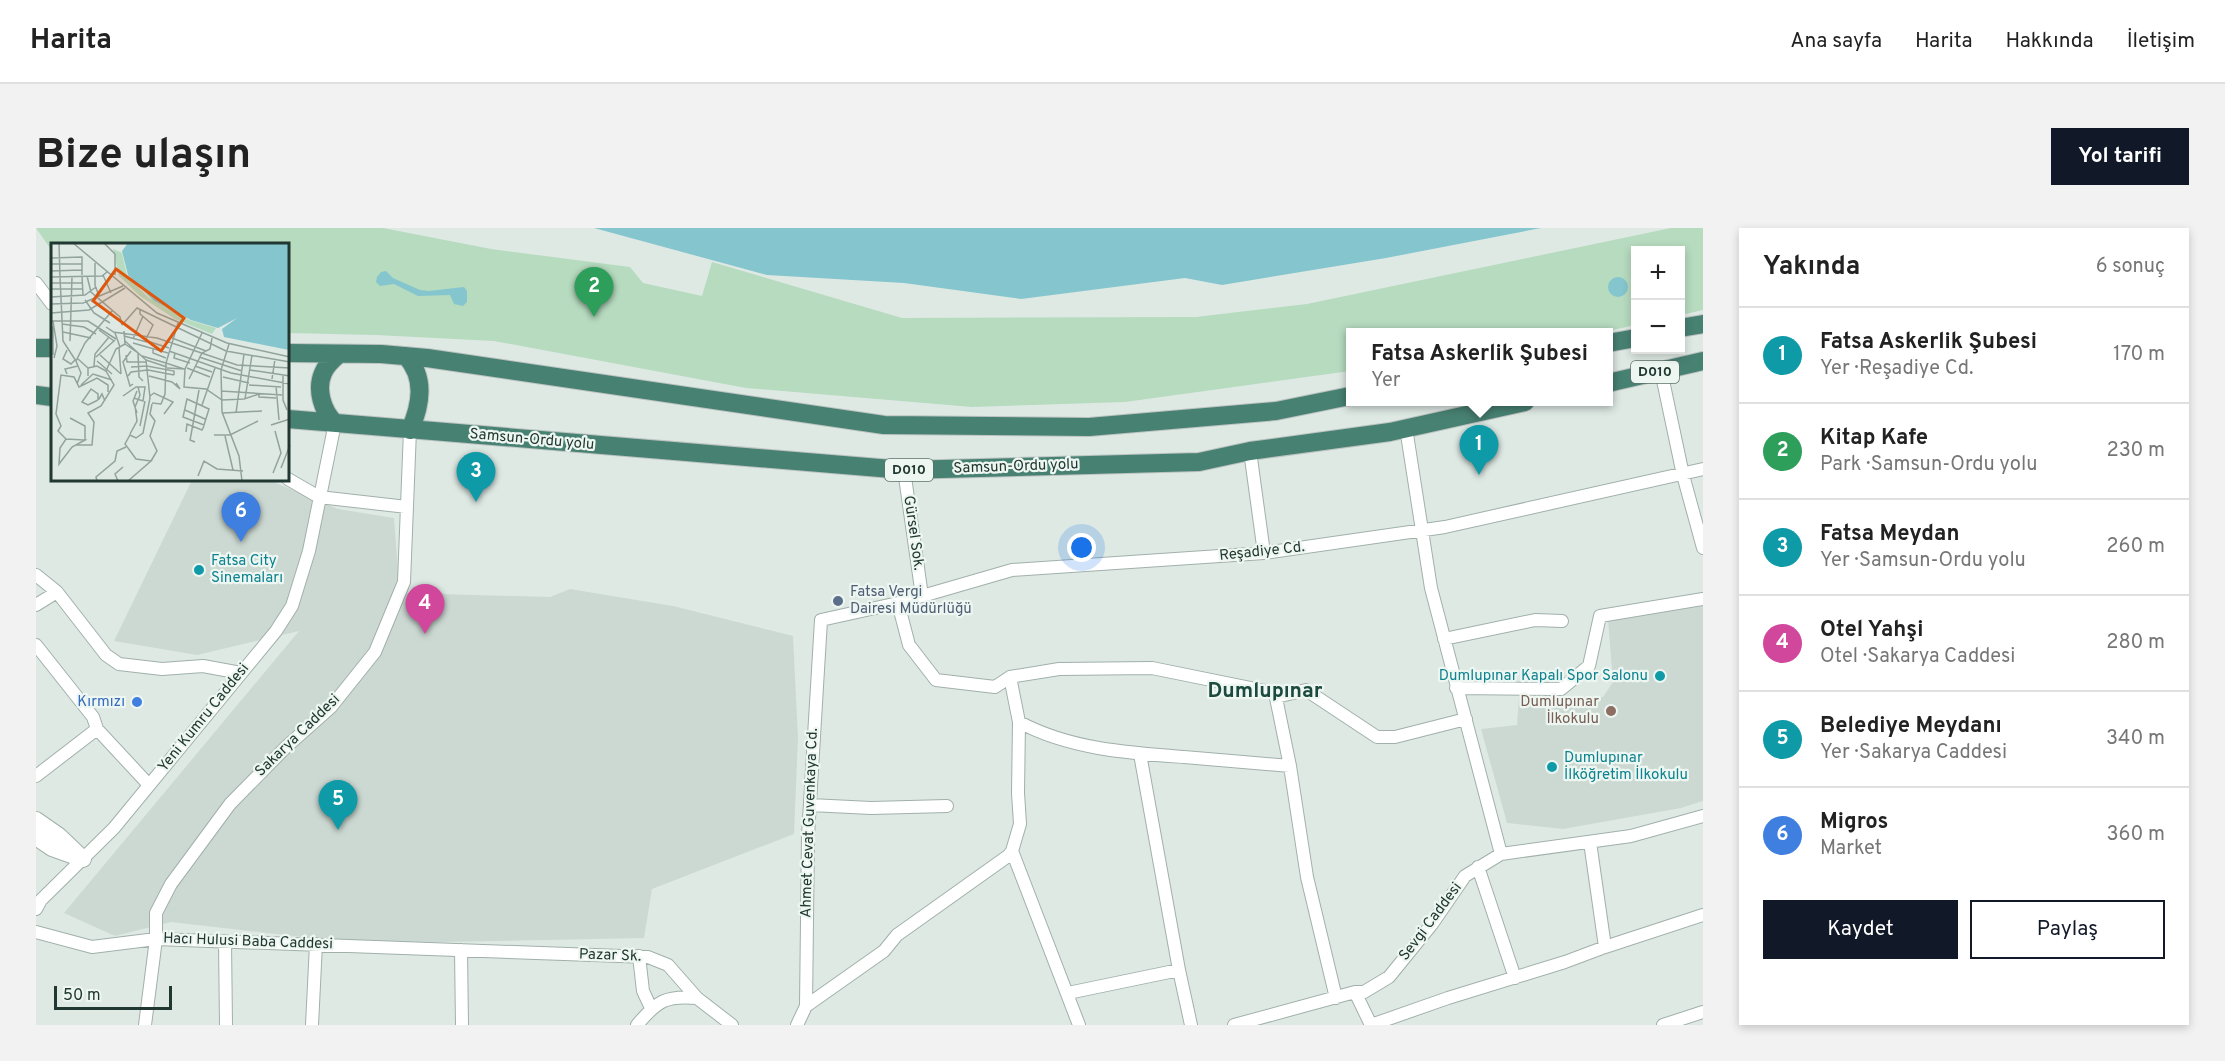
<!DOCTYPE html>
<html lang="tr">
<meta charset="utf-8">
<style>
:root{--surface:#fff;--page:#f2f2f2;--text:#222;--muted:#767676;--line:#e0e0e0;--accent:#111827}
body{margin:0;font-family:Overpass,sans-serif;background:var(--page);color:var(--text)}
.controls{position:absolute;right:18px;top:18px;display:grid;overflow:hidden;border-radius:0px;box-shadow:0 3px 9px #0003}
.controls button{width:54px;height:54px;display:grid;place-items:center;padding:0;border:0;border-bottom:2px solid var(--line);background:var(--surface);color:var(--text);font:30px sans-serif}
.scale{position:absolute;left:18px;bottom:15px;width:118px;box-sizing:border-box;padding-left:6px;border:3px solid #203831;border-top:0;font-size:16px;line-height:21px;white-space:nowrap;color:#203831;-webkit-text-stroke:4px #eef6f2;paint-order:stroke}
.you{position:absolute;left:1046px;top:320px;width:21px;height:21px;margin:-15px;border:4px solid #fff;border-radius:50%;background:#1a73e8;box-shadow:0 0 0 9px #1a73e833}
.badge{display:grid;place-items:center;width:39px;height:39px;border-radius:50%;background:var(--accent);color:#fff;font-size:20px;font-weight:700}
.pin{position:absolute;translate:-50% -50px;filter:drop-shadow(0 2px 3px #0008)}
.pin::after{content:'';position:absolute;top:32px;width:21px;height:18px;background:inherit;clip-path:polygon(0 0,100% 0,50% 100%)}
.popup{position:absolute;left:1310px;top:100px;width:267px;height:78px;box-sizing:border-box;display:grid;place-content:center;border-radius:0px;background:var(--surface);filter:drop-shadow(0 2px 4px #0005);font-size:20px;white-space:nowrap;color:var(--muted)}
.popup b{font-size:22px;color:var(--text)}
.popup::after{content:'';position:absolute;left:50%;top:100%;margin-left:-12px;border:12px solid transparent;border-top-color:var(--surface)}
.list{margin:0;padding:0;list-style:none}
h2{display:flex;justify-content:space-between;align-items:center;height:78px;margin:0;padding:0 24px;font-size:26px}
h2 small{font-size:20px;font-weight:400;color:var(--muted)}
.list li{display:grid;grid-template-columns:39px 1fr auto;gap:18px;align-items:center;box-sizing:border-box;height:96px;padding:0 24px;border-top:2px solid var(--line)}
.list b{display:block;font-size:22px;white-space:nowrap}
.list p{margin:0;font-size:20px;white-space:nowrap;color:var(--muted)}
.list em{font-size:20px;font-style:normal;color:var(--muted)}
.actions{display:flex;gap:12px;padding:18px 24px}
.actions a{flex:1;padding:14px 0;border:2px solid var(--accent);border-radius:0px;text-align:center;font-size:21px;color:var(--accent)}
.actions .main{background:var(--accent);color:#fff}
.map{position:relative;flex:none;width:1667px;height:797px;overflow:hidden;border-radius:0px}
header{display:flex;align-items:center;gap:36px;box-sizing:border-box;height:84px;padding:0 30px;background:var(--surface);border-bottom:2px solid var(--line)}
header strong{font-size:28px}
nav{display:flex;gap:33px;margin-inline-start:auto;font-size:21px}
.intro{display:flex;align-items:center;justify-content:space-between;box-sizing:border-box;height:144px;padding:0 36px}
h1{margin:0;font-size:42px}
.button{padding:15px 27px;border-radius:0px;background:var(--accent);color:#fff;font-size:21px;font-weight:700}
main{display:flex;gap:36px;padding:0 36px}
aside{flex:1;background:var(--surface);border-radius:0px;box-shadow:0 3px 9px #0003}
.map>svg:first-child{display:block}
.built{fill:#ccd9d3}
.green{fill:#b6dbbf}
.water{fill:#85c5ce}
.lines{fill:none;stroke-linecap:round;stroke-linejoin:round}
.minor-casing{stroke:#a1b0ab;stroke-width:14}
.tertiary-casing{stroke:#a1b0ab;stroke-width:18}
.trunk-casing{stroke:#bcc3c1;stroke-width:20}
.minor{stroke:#fff;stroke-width:12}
.tertiary{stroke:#fff;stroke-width:16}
.trunk{stroke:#478172;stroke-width:18}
.culture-dot{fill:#0f9aa8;stroke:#eef6f2;stroke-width:2}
.service-dot{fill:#5c6f8a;stroke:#eef6f2;stroke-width:2}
.shop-dot{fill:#3f7fe0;stroke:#eef6f2;stroke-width:2}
.education-dot{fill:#8d6e63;stroke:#eef6f2;stroke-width:2}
.labels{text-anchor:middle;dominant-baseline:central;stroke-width:4.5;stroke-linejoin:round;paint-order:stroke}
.shield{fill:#eef6f2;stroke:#5e716b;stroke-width:1.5}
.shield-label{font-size:14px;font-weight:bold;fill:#203831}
.street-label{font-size:15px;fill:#203831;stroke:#eef6f2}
.culture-label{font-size:15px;fill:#0d838f;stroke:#eef6f2;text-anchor:start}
.service-label{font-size:15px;fill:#4e5e75;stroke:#eef6f2;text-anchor:start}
.shop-label{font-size:15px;fill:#366cbe;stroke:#eef6f2;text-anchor:end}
.education-label{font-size:15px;fill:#785e54;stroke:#eef6f2;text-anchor:end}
.district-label{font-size:21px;font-weight:bold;fill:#1c4a3e;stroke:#eef6f2}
.inset-road{fill:none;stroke:#92a29c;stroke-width:1.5}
.view{fill:#de570e;fill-opacity:0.15;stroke:#de570e;stroke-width:3}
.inset-edge{fill:none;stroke:#203831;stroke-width:3}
</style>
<header>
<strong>Harita</strong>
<nav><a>Ana sayfa</a><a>Harita</a><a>Hakkında</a><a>İletişim</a></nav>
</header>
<div class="intro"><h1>Bize ulaşın</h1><a class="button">Yol tarifi</a></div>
<main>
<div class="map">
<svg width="1667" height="797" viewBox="0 0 1667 797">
<rect width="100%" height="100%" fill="#dee9e4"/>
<path class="built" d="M156,252H233L302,281L358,290L362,344L368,365L514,369L534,361L637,378L757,408L762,510L758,606L616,661L608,710L404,714L301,713L135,694L79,708L28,685L263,403L161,427L78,413Z
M1667,377V573L1645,580L1527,601L1471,595L1445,501L1481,497L1483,468L1567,469L1577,454L1572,392Z"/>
<path class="green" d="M0,0H347L455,21L594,39L607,55L666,68L676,34L866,90L1160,89L1271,76L1635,0H1667V82L1645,87L1644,22H1600L1599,97L1568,104H1314V143L1089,174L936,179L710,160L458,113L340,107L252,105V16H16V23Z"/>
<path class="water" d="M558,0H1505L1350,30L1186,57L1149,50L985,71L868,55L731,47Z
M350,43L357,50L384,62L393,63L428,59L431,63V74L427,78L418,76L414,67L382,68L358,56L344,58L340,54L341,49L345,44Z
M1572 59a10 10 0 1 1 20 0a10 10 0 1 1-20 0Z"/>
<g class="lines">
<g class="minor-casing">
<path id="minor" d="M0,55L16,76
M1625,143L1647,247L1667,320
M1370,200L1395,360L1465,626
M1214,223L1228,325
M868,242L886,368
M252,251L283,269L371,279
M0,347L21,364L70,427L83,436L126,441L167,438L205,445
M862,375L873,417L900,452L959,459L974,449L1023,441L1116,440L1239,465L1254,538L1271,649L1300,770
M0,377L21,364
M1408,411L1499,392L1526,393
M0,417L57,489L61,501L113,557
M1420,460L1525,461L1553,438L1564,388L1667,371
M1240,469L1270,462L1341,509H1359L1430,491
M983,494C1033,521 1092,525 1148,529C1183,532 1219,535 1254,538
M1104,526L1143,742L1155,797
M0,548L61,501
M774,577L835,580L911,578
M1554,614L1569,719
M976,623L1043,797
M1442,639L1479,750
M0,681L5,672L78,600L240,403L256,378L273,323L299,195
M0,704L56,719L120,711L612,729L632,737L661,770L696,797
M189,713L190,797
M425,722L426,797
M603,728L607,763L615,780
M1319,764L1335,797L1412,770L1529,734L1569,719L1667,687
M1032,765L1143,742
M770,778L848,723L861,707L972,628L976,623L984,596L982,565L983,494L974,449
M109,797L120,711V685L135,656L194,576L250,519L295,479L339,424L368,354L374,202
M276,797L280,716
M601,797C621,773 630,767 661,770
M761,797L770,778L772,608L785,392L862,375L976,342L1228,325L1409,299L1667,241
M1198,797L1319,764H1328L1353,749L1396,696L1429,648L1465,626L1595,608L1667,588
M1627,797L1667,784"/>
</g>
<g class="tertiary-casing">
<path id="tertiary" d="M0,592L23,608L47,631
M0,609L16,620L41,629"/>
</g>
<g class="trunk-casing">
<path id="trunk" d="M1644,100L1667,96
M1572,115L1600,110
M0,120H16
M252,125L345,126L391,130L848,197L1053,199L1240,183L1314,168
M370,128C390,150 385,177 374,202
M1572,155L1667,133
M0,167L16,169
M252,191L868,242L1163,234L1214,223L1354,204L1489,174
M299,195C286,183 280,161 287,145C290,137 297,131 303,126"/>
</g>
<use href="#minor" class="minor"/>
<use href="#tertiary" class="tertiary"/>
<use href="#trunk" class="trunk"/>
</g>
<g class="culture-dot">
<circle cx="163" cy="342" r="6"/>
<circle cx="1624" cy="448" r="6"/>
<circle cx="1516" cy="539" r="6"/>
</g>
<circle class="service-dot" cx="802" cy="373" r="6"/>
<circle class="shop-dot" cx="101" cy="474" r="6"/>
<circle class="education-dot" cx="1575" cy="483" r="6"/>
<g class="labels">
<g class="shield">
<rect x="1595" y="133" width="48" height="22" rx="4.5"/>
<rect x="849" y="231" width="48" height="22" rx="4.5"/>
</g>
<g class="shield-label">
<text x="1619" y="144">D010</text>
<text x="873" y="242">D010</text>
</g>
<g class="street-label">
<text transform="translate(496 212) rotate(5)">Samsun-Ordu yolu</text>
<text transform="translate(980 239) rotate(-2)">Samsun-Ordu yolu</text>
<text transform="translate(877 305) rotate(82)">Gürsel Sok.</text>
<text transform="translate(1226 324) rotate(-6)">Reşadiye Cd.</text>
<text transform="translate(168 490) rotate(-51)">Yeni Kumru Caddesi</text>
<text transform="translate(262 508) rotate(-44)">Sakarya Caddesi</text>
<text transform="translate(774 595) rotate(-88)">Ahmet Cevat Guvenkaya Cd.</text>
<text transform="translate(1395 694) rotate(-53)">Sevgi Caddesi</text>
<text transform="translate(212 714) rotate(2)">Hacı Hulusi Baba Caddesi</text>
<text transform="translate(574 728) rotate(2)">Pazar Sk.</text>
</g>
<g class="culture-label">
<text x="175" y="333">Fatsa City<tspan x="175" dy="17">Sinemaları</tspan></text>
<text x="1612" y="448" text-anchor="end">Dumlupınar Kapalı Spor Salonu</text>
<text x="1528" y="530">Dumlupınar<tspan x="1528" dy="17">İlköğretim İlkokulu</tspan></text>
</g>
<g class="service-label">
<text x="814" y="364">Fatsa Vergi<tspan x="814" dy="17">Dairesi Müdürlüğü</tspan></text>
</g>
<g class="shop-label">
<text x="89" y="474">Kırmızı</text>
</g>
<g class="education-label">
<text x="1563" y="474">Dumlupınar<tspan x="1563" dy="17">İlkokulu</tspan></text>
</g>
<g class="district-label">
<text x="1229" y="463">Dumlupınar</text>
</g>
</g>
<g transform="translate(15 15)">
<rect width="238" height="238" fill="#dee9e4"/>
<path d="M62,6L71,10L76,33L98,55L138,77L165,85L161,91L124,76L89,53L68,33Z" fill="#b6dbbf"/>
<path d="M77,0H238V107L173,94L171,86L186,75L167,85L140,77L103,58L77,32L71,8Z" fill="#85c5ce"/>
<path class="inset-road" d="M8,0L9,34M22,0L106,70L176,100L239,114M53,0L64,11V32M0,15L31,14V32M44,20V42L48,53M0,21H31M0,28L31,27M52,32L60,50M31,33L32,52M36,33L40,49L69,74L71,82M0,34L51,33L56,29M9,34L12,98L25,118M0,40H31M0,46H32M0,54L34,52L45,44M34,57L43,70L59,80M0,61L32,60L72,43M89,67V71L102,82L95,96M0,70L38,67L74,45M0,78H37L65,96M2,78L6,103L3,115M11,81L33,84L45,91M71,82L86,65L175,108L239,119M2,83V112M55,84L64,90L69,104M48,87L63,98M12,89L40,95M62,89L106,95L186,122L239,125M151,90L134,126L133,144L155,146L171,157L193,156L208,151V154L225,155M73,93L96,99M121,95L155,108M82,96L92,73M19,98L21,34M74,98L95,117L99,155L92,190L85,195L79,192L74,201L85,216L100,218L77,238M96,98L118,105M82,100L117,110M74,101L87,110L88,134L92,138M178,101L170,127L171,169L188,213L191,238M68,105L70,131M102,105V110L115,115M16,107L12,116L20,121L24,117M80,108L72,119L79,143L82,141M118,108L180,130L239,141M124,110L123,115L139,120M49,112L70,131M75,112L76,119H95M91,113L115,120L127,80M45,114L64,97M148,114L191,128M27,116L37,125V133M95,117L116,124M46,118L61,131M43,123L44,111L58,94M144,123L161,129M80,124L96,123L123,128V132M37,125L46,123L55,128M116,125L134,126M136,125L159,134M199,127L239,133M16,131L14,126L27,123L25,118L34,100L61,68M232,132V157L236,167M77,133L80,129L97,127L123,132M98,133L121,139L129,146L125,140M172,134L198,140M138,136L151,110L159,106L161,95M221,136L224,116M26,141L30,130L27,123M30,142L42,131L61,137M198,142L230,144M225,143L228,177M86,148L82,158L86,170M170,148L231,152M72,153L85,144H94L92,158L83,155M99,153L103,150L122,159L113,171M47,156V151L40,146L31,159L37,162L45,158L48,156L51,151L54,158M136,156L158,166L153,182L132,174ZM194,156L201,112M101,160L110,161L114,151L115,120L133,126M151,162L164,125M84,164L89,152L87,144M134,167L154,176M172,170L211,168M185,170L193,111M19,175L34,183V197M220,182L239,176M89,183L94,158M135,189L136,181L151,187L153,183M79,191L86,178L84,163M163,192H179L207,178M174,193L182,227M15,196L7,188L10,183L5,171L10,132L23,134L28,144L46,135L57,142V149M15,196L34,197L21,204L8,221L9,205ZM144,199L139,197L140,192L148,147M25,202H41L43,179L37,170L50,163L63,142L55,128L65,106L74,101L73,88M100,218L106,208L99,193L104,178L99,171L101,161M230,225L239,202M222,230L230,210L224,188M147,233L153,218L166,226L192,228M46,238L45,234L64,218L66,208L75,204M67,238L64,231L72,224"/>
<path class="view" d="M65,26L133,75L110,108L42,58Z"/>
<rect width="238" height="238" class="inset-edge"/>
</g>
</svg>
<div class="controls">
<button>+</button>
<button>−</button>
</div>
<div class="scale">50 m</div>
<div class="you"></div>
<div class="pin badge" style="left:1443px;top:247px;background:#0f9aa8">1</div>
<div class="popup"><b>Fatsa Askerlik Şubesi</b>Yer</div>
<div class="pin badge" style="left:558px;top:89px;background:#2e9e5b">2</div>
<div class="pin badge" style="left:440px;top:274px;background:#0f9aa8">3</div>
<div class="pin badge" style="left:389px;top:406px;background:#d1479c">4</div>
<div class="pin badge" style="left:302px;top:602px;background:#0f9aa8">5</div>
<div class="pin badge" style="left:205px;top:314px;background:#3f7fe0">6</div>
</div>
<aside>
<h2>Yakında<small>6 sonuç</small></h2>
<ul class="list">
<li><span class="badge" style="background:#0f9aa8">1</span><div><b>Fatsa Askerlik Şubesi</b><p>Yer · Reşadiye Cd.</p></div><em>170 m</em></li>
<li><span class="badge" style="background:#2e9e5b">2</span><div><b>Kitap Kafe</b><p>Park · Samsun-Ordu yolu</p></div><em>230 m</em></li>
<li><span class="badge" style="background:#0f9aa8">3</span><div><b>Fatsa Meydan</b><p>Yer · Samsun-Ordu yolu</p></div><em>260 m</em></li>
<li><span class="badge" style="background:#d1479c">4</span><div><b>Otel Yahşi</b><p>Otel · Sakarya Caddesi</p></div><em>280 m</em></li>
<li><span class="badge" style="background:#0f9aa8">5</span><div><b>Belediye Meydanı</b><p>Yer · Sakarya Caddesi</p></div><em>340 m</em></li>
<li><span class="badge" style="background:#3f7fe0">6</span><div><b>Migros</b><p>Market</p></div><em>360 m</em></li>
</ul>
<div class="actions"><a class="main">Kaydet</a><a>Paylaş</a></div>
</aside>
</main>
